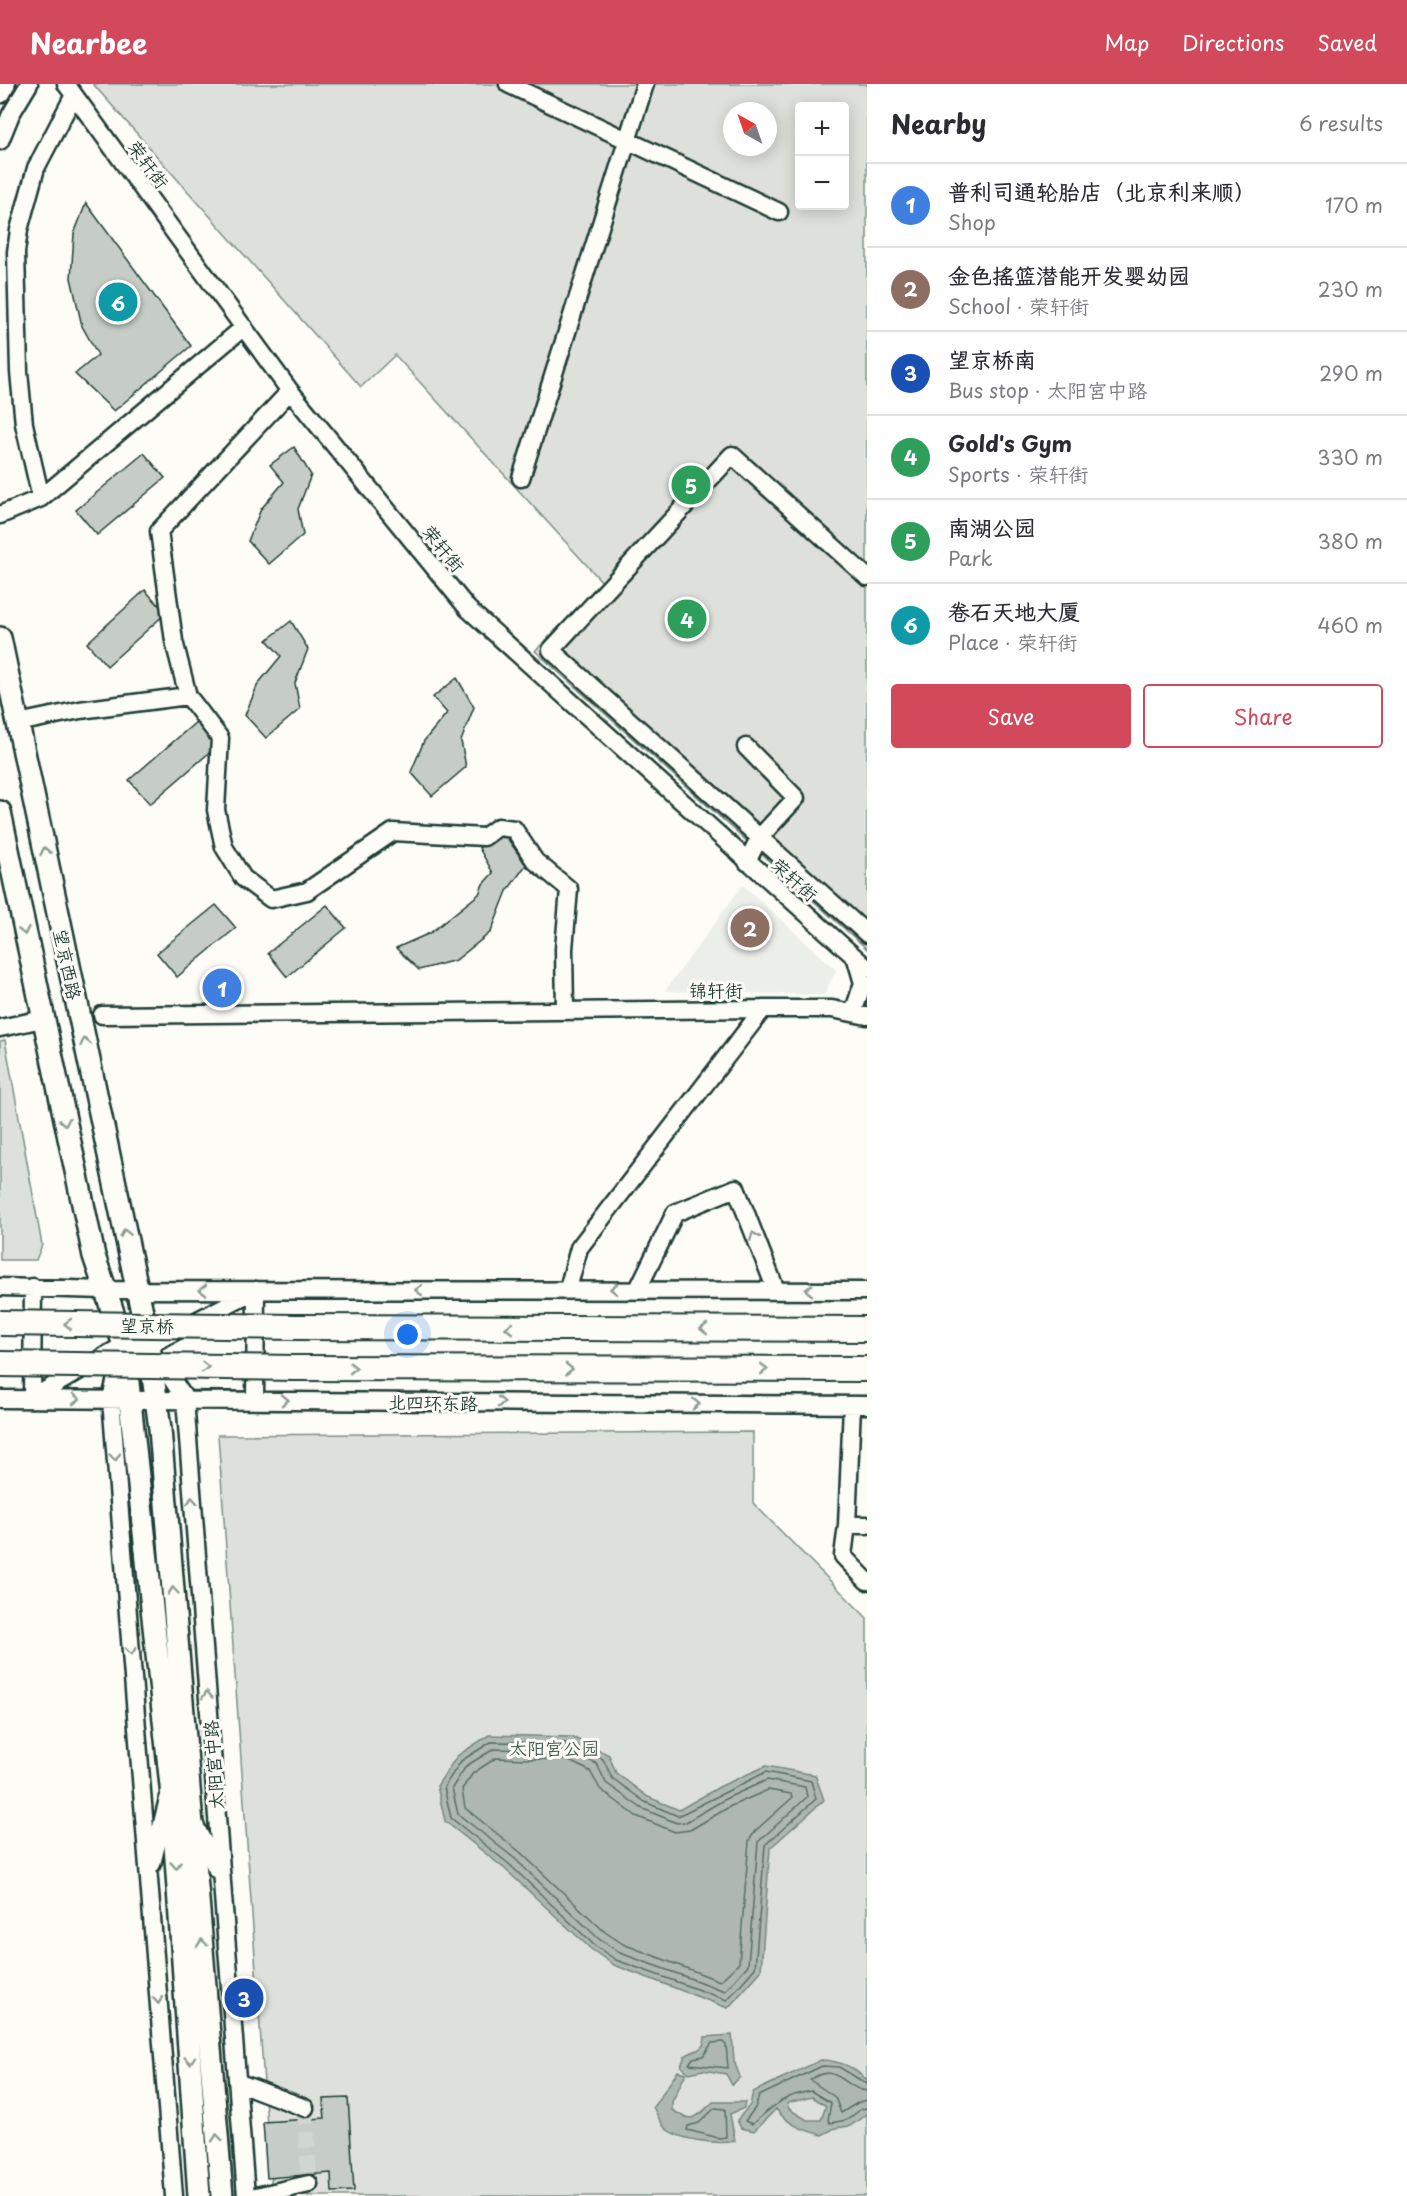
<!DOCTYPE html>
<meta charset="utf-8">
<style>
:root{--surface:#fff;--page:#f7f7f7;--text:#2b2b33;--muted:#7c7c81;--line:#e1e1e2;--accent:#d1495b}
body{margin:0;font-family:"Playpen Sans","LXGW WenKai TC",sans-serif;background:var(--page);color:var(--text)}
.controls{position:absolute;right:18px;top:18px;display:grid;overflow:hidden;border-radius:6px;box-shadow:0 3px 15px #0003}
.controls button{width:54px;height:54px;display:grid;place-items:center;padding:0;border:0;border-bottom:2px solid var(--line);background:var(--surface);color:var(--text);font:30px sans-serif}
.compass{position:absolute;left:723px;top:18px;width:54px;height:54px;border-radius:50%;background:var(--surface);box-shadow:0 3px 15px #0003;rotate:320deg}
.you{position:absolute;left:408px;top:1251px;width:21px;height:21px;margin:-15px;border:4px solid #fff;border-radius:50%;background:#1a73e8;box-shadow:0 0 0 9px #1a73e833}
.badge{display:grid;place-items:center;width:39px;height:39px;border-radius:50%;background:var(--accent);color:#fff;font-size:20px;font-weight:700}
.pin{position:absolute;translate:-50% -50%;border:3px solid #fff;box-shadow:0 2px 6px #0006}
.list{margin:0;padding:0;list-style:none}
h2{display:flex;justify-content:space-between;align-items:center;height:78px;margin:0;padding:0 24px;font-size:26px}
h2 small{font-size:20px;font-weight:400;color:var(--muted)}
.list li{display:grid;grid-template-columns:39px 1fr auto;gap:18px;align-items:center;box-sizing:border-box;height:84px;padding:0 24px;border-top:2px solid var(--line)}
.list b{display:block;font-size:22px;white-space:nowrap}
.list p{margin:0;font-size:20px;white-space:nowrap;color:var(--muted)}
.list em{font-size:20px;font-style:normal;color:var(--muted)}
.actions{display:flex;gap:12px;padding:18px 24px}
.actions a{flex:1;padding:14px 0;border:2px solid var(--accent);border-radius:6px;text-align:center;font-size:21px;color:var(--accent)}
.actions .main{background:var(--accent);color:#fff}
.map{position:relative;flex:none;width:867px;height:2112px;overflow:hidden}
header{display:flex;align-items:center;gap:36px;box-sizing:border-box;height:84px;padding:0 30px;background:var(--accent);color:#fff}
header strong{font-size:28px}
nav{display:flex;gap:33px;margin-inline-start:auto;font-size:21px}
main{display:flex}
aside{flex:1;background:var(--surface)}
.map>svg:first-child{display:block}
.built{fill:#eceee9}
.green{fill:#dde0db;stroke:#7e8e88;stroke-width:1.5;fill-rule:evenodd}
.water{fill:#aeb8b1;stroke:#75877f;stroke-width:1.5;fill-rule:evenodd}
.lines{fill:none;stroke-linecap:round;stroke-linejoin:round}
.shore{stroke:#586e66;stroke-width:1.5}
.building{fill:#c6cdc7;stroke:#1f3d34;stroke-width:1.5}
.minor-tunnel{stroke:#d1d6d0;stroke-width:16;stroke-dasharray:16 8;stroke-linecap:butt}
.minor-casing{stroke:#1f3d34;stroke-width:21}
.major-casing{stroke:#1f3d34;stroke-width:26}
.highway-casing{stroke:#1f3d34;stroke-width:28}
.minor{stroke:#fdfcf7;stroke-width:16}
.major{stroke:#fdfcf7;stroke-width:21}
.highway{stroke:#fdfcf7;stroke-width:24}
.highway-bridge-casing{stroke:#1f3d34;stroke-width:28;stroke-linecap:butt}
.highway-bridge{stroke:#fdfcf7;stroke-width:24}
.oneway{stroke:#8e9c96}
.labels{text-anchor:middle;dominant-baseline:central;stroke-width:6;stroke-linejoin:round;paint-order:stroke}
.street-label{font-size:18px;fill:#1f3d34;stroke:#fdfcf7}
.park-label{font-size:18px;fill:#455e55;stroke:#fdfcf7}
</style>
<header>
<strong>Nearbee</strong>
<nav><a>Map</a><a>Directions</a><a>Saved</a></nav>
</header>
<main>
<div class="map">
<svg width="867" height="2112" viewBox="0 0 867 2112">
<rect width="100%" height="100%" fill="#fdfcf7"/>
<filter id="ink" filterUnits="userSpaceOnUse"><feTurbulence type="fractalNoise" baseFrequency=".0167" numOctaves="2"/><feDisplacementMap in="SourceGraphic" scale="12" xChannelSelector="R" yChannelSelector="G"/><feConvolveMatrix kernelMatrix="1 2 1 2 8 2 1 2 1" color-interpolation-filters="sRGB"/></filter>
<g filter="url(#ink)">
<path class="built" d="M743,801L836,886L824,911L665,907Z"/>
<path class="green" d="M93,0H867V865L535,567L603,499L395,271L361,303ZM800,22H844V122H800ZM732,27H768V63H732Z
M5,956L42,1161L36,1176H0V957Z
M753,1348V1419L867,1534V2112H272L218,1351Z"/>
<path class="water" d="M489,1651L572,1653L609,1671L616,1689L648,1713L679,1726L721,1702L766,1682L815,1691L824,1716L770,1764L761,1887L728,1924L614,1881L591,1865L505,1785L445,1737L437,1702L457,1672Z
M732,1951L734,1977L740,1993L732,2001L726,1990L703,1986L689,1989L681,1982L685,1972C695,1965 704,1968 705,1953Z
M821,1976C841,1977 852,1982 867,1996V2030L850,2042L835,2044L822,2051C803,2046 788,2041 776,2025L754,2047L741,2044L737,2036L750,2021L753,2008ZM812,2013L826,2022L821,2036H807L789,2025L787,2019Z
M678,1987L686,1989L672,2018V2026C694,2040 696,2034 713,2018H745L744,2024L730,2030L735,2057C718,2061 678,2056 665,2044C660,2038 657,2030 653,2023Z"/>
<g class="lines">
<path class="shore" d="M491,1658L570,1659L603,1675L612,1694L645,1718L678,1732L766,1688L811,1697L816,1715L765,1761L755,1884L727,1916L616,1876L594,1861L509,1780L451,1734L444,1703L461,1677Z
M494,1665L569,1667L597,1680L606,1699L641,1724L677,1739L686,1738L727,1714L767,1696L805,1703L807,1713L758,1758L748,1881L725,1907L620,1869L599,1855L514,1774L458,1730L452,1704L466,1682Z
M496,1674L567,1676L590,1687L600,1705L636,1732L675,1748L690,1746L731,1722L768,1706L791,1710L792,1714L755,1747L749,1757L739,1879L720,1897L623,1860L605,1848L520,1768L465,1724L462,1705L473,1689Z
M723,1958L726,1961L728,1984L689,1980L693,1974L703,1972L712,1959Z
M867,2000L839,1983L822,1982L759,2012L755,2024L745,2037L752,2040C774,2022 782,2012 811,2007L831,2019L828,2036L830,2039L847,2036L861,2025L867,2024
M867,2007C846,2006 836,1976 810,1996L835,2013L841,2029L859,2018L867,2016
M715,2024L725,2025L726,2053L719,2054L687,2046L688,2042L699,2039Z"/>
</g>
<path class="building" d="M86,119L191,262L114,327L75,290L98,271L82,242L71,194L74,150Z
M294,363L311,391L298,425L303,451L269,480L248,457L261,425L284,398L270,381Z
M144,369L165,394L97,451L76,426Z
M145,506L166,529L107,582L87,559Z
M291,537L308,565L295,599L300,625L266,654L245,631L258,600L281,572L267,556Z
M457,594L474,623L461,657L466,683L432,712L411,688L424,657L447,629L433,613Z
M196,638L217,662L150,720L129,696Z
M503,748L526,781L507,807L491,848L456,876L419,886L396,864L430,849L479,810L483,800L493,789L479,764Z
M216,821L236,844L177,893L157,869Z
M327,821L346,844L287,893L268,869Z
M348,2014L354,2107L332,2108L331,2089L267,2094L263,2038L325,2034L323,2015Z"/>
<g class="lines">
<path class="minor-tunnel" d="M305,2024L309,2100"/>
<g class="minor-casing">
<path id="minor" d="M66,0L290,307L468,525L867,884
M508,0L779,128
M0,57L11,30L29,0
M290,307L159,447L174,557L188,612L220,654L216,726L224,763L243,794L271,815L307,807L393,748L484,753L498,743L514,745L535,777L569,805L564,865L565,925
M521,394L645,0
M41,414L24,340L19,288L16,168L19,146L36,84L74,11
M0,431L41,414L244,243
M867,493L732,371L551,566L867,850
M18,639L80,626L188,612
M746,663L796,714L759,754L747,778
M853,929L863,899L856,875
M102,931L763,925H832L867,932
M0,944L43,935
M0,1203L104,1206L867,1207
M568,1205L579,1164L763,925
M638,1205L675,1129L736,1104L776,1206
M121,1273L111,1315L174,2112
M160,1277L185,1315L246,2112
M32,1314L124,1261H149L256,1206L255,1316
M0,1315L867,1321
M32,1315L33,1203
M852,1321L847,1441L843,1472L867,1497
M847,1441H867
M194,1739L217,1786
M152,1780L168,1715
M237,1998L305,2024
M256,2112L309,2100"/>
</g>
<g class="major-casing">
<path id="major" d="M0,8L4,0
M0,554L149,1261L160,1345L222,2112
M0,728L94,1172L124,1261L171,1702L199,2112"/>
</g>
<g class="highway-casing">
<path id="highway" d="M295,1243L867,1245
M294,1284L867,1285"/>
</g>
<use href="#minor" class="minor"/>
<use href="#major" class="major"/>
<use href="#highway" class="highway"/>
<g class="highway-bridge-casing">
<path id="highway-bridge" d="M0,1239L295,1243
M0,1280L294,1284"/>
</g>
<use href="#highway-bridge" class="highway-bridge"/>
</g>
<defs><path id="oneway-chevron" d="M-2-3.5L2.5 0L-2 3.5" fill="none" stroke-width="1.6" stroke-linecap="round" stroke-linejoin="round" transform="scale(1.5)"/></defs>
<g class="oneway">
<use href="#oneway-chevron" transform="translate(45 767) rotate(-102)"/>
<use href="#oneway-chevron" transform="translate(24 847) rotate(78)"/>
<use href="#oneway-chevron" transform="translate(85 958) rotate(-102)"/>
<use href="#oneway-chevron" transform="translate(65 1038) rotate(78)"/>
<use href="#oneway-chevron" transform="translate(125 1149) rotate(-102)"/>
<use href="#oneway-chevron" transform="translate(754 1152) rotate(-111)"/>
<use href="#oneway-chevron" transform="translate(614 1205) rotate(180)"/>
<use href="#oneway-chevron" transform="translate(203 1206) rotate(-180)"/>
<use href="#oneway-chevron" transform="translate(419 1206) rotate(180)"/>
<use href="#oneway-chevron" transform="translate(809 1206) rotate(-179)"/>
<use href="#oneway-chevron" transform="translate(68 1240) rotate(-179)"/>
<use href="#oneway-chevron" transform="translate(509 1244) rotate(-180)"/>
<use href="#oneway-chevron" transform="translate(704 1245) rotate(-180)"/>
<use href="#oneway-chevron" transform="translate(205 1283) rotate(1)"/>
<use href="#oneway-chevron" transform="translate(353 1284)"/>
<use href="#oneway-chevron" transform="translate(569 1285)"/>
<use href="#oneway-chevron" transform="translate(764 1285)"/>
<use href="#oneway-chevron" transform="translate(76 1315)"/>
<use href="#oneway-chevron" transform="translate(285 1316) rotate(1)"/>
<use href="#oneway-chevron" transform="translate(501 1318) rotate(1)"/>
<use href="#oneway-chevron" transform="translate(696 1320) rotate(1)"/>
<use href="#oneway-chevron" transform="translate(115 1373) rotate(85)"/>
<use href="#oneway-chevron" transform="translate(192 1417) rotate(-94)"/>
<use href="#oneway-chevron" transform="translate(173 1507) rotate(-95)"/>
<use href="#oneway-chevron" transform="translate(131 1567) rotate(85)"/>
<use href="#oneway-chevron" transform="translate(207 1611) rotate(-94)"/>
<use href="#oneway-chevron" transform="translate(176 1781) rotate(86)"/>
<use href="#oneway-chevron" transform="translate(202 1859) rotate(-95)"/>
<use href="#oneway-chevron" transform="translate(158 1916) rotate(86)"/>
<use href="#oneway-chevron" transform="translate(190 1976) rotate(86)"/>
<use href="#oneway-chevron" transform="translate(217 2054) rotate(-95)"/>
</g>
</g>
<g class="labels">
<g class="street-label">
<text transform="translate(149 80) rotate(54)">荣轩街</text>
<text transform="translate(444 464) rotate(51)">荣轩街</text>
<text transform="translate(795 795) rotate(42)">荣轩街</text>
<text transform="translate(68 880) rotate(78)">望京西路</text>
<text x="716" y="905">锦轩街</text>
<text transform="translate(147 1241) rotate(1)">望京桥</text>
<text transform="translate(433 1318) rotate(1)">北四环东路</text>
<text transform="translate(213 1681) rotate(-94)">太阳宫中路</text>
</g>
<g class="park-label">
<text x="554" y="1663">太阳宫公园</text>
</g>
</g>
</svg>
<div class="controls">
<button>+</button>
<button>−</button>
</div>
<svg class="compass" viewBox="-18 -18 36 36"><path d="M0-13l5 13h-10z" fill="#e53935"/><path d="M0 13l5-13h-10z" fill="#7c7c81"/></svg>
<div class="you"></div>
<div class="pin badge" style="left:222px;top:904px;background:#3f7fe0">1</div>
<div class="pin badge" style="left:750px;top:844px;background:#8d6e63">2</div>
<div class="pin badge" style="left:244px;top:1914px;background:#1a4fb4">3</div>
<div class="pin badge" style="left:687px;top:535px;background:#2e9e5b">4</div>
<div class="pin badge" style="left:691px;top:401px;background:#2e9e5b">5</div>
<div class="pin badge" style="left:118px;top:218px;background:#0f9aa8">6</div>
</div>
<aside>
<h2>Nearby<small>6 results</small></h2>
<ul class="list">
<li><span class="badge" style="background:#3f7fe0">1</span><div><b>普利司通轮胎店（北京利来顺）</b><p>Shop</p></div><em>170 m</em></li>
<li><span class="badge" style="background:#8d6e63">2</span><div><b>金色摇篮潜能开发婴幼园</b><p>School · 荣轩街</p></div><em>230 m</em></li>
<li><span class="badge" style="background:#1a4fb4">3</span><div><b>望京桥南</b><p>Bus stop · 太阳宫中路</p></div><em>290 m</em></li>
<li><span class="badge" style="background:#2e9e5b">4</span><div><b>Gold's Gym</b><p>Sports · 荣轩街</p></div><em>330 m</em></li>
<li><span class="badge" style="background:#2e9e5b">5</span><div><b>南湖公园</b><p>Park</p></div><em>380 m</em></li>
<li><span class="badge" style="background:#0f9aa8">6</span><div><b>卷石天地大厦</b><p>Place · 荣轩街</p></div><em>460 m</em></li>
</ul>
<div class="actions"><a class="main">Save</a><a>Share</a></div>
</aside>
</main>
